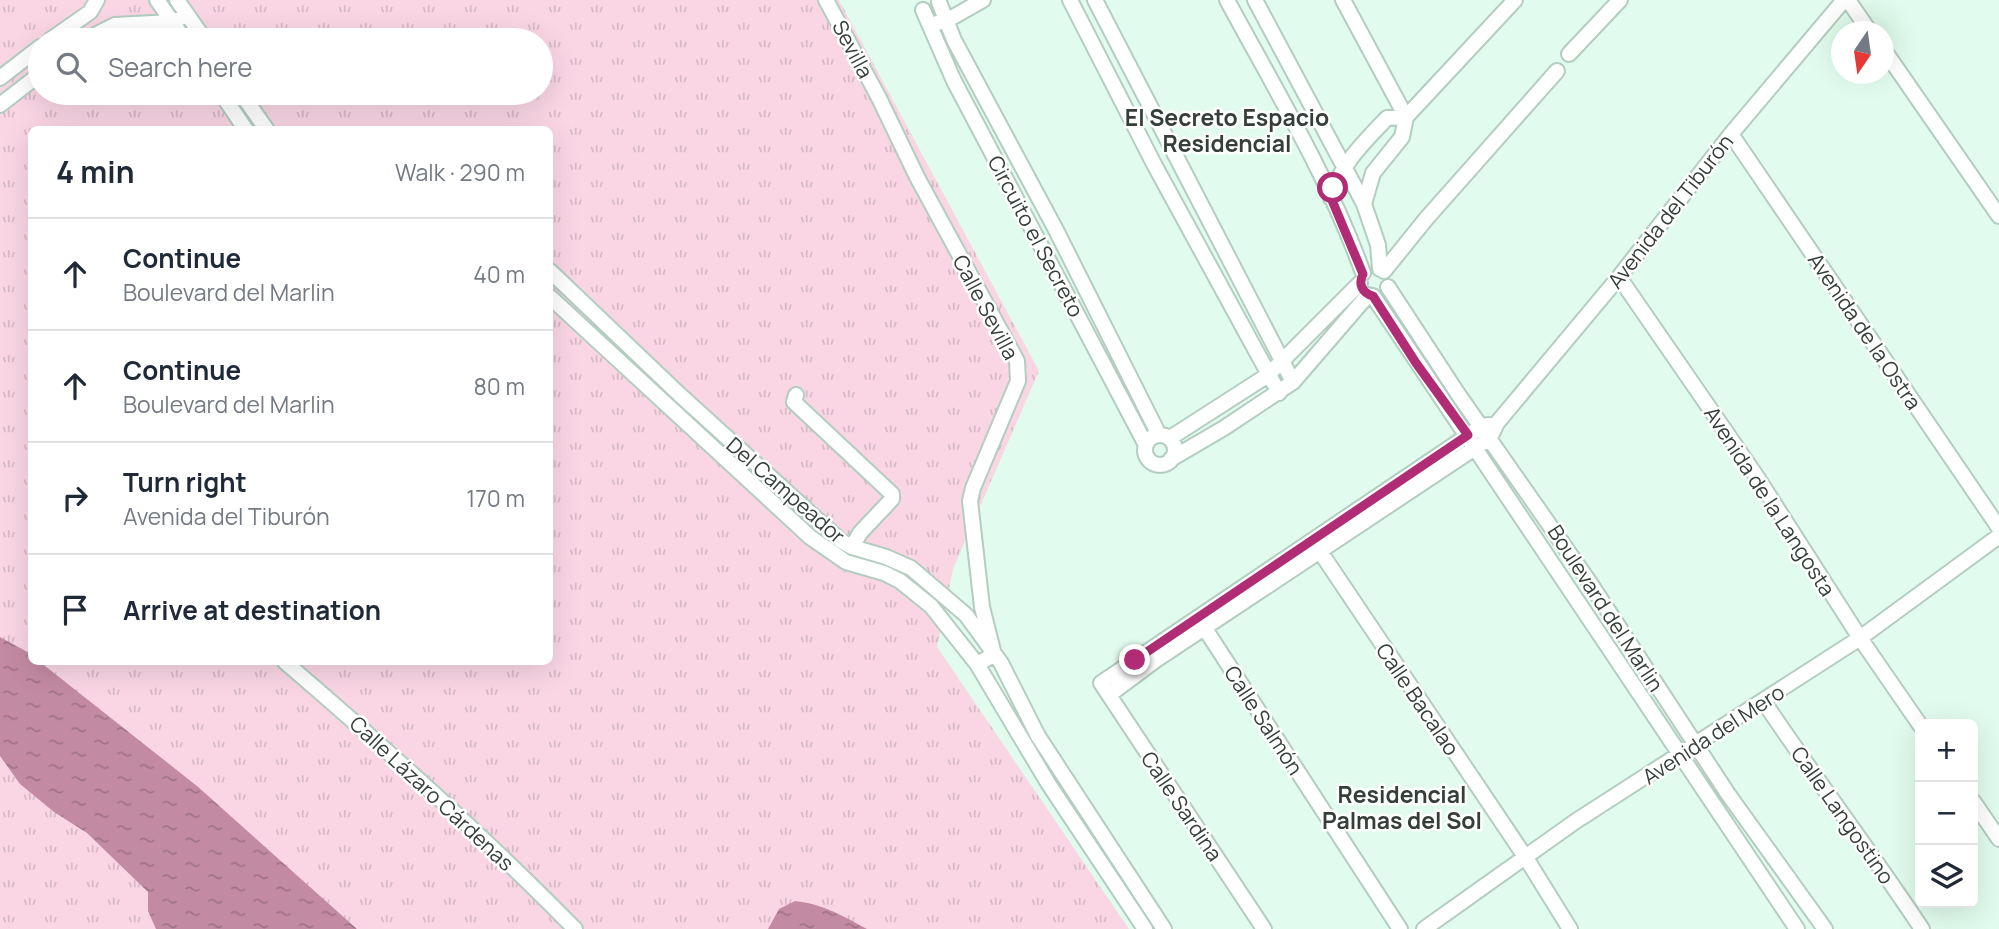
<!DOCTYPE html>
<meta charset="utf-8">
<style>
:root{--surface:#fff;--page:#f2f2f3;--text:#1f2937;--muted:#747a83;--line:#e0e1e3}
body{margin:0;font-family:Manrope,sans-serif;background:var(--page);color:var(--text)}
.controls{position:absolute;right:21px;bottom:21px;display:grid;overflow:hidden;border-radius:10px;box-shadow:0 7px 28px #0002}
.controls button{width:63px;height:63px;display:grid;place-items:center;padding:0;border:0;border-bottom:2px solid var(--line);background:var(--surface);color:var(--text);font:35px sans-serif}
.compass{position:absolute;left:1831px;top:21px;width:63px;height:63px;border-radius:50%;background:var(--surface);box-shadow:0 7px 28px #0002;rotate:193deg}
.stop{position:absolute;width:21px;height:21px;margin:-16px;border:5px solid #b02d76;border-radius:50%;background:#fff}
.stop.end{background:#b02d76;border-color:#fff;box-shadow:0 2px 7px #0008}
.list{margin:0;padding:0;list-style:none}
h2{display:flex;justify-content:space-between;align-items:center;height:91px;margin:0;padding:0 28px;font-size:30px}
h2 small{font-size:23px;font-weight:400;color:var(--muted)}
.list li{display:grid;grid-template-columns:46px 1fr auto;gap:21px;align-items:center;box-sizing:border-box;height:112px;padding:0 28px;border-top:2px solid var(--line)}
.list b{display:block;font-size:26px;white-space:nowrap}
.list p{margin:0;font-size:23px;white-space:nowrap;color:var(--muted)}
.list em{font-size:23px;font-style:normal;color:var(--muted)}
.icon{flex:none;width:38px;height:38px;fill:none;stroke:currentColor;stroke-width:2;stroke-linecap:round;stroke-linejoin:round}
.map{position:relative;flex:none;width:1999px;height:929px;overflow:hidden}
.search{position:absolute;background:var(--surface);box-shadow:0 7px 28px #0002;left:28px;top:28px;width:525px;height:77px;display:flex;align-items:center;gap:18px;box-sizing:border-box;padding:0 24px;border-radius:38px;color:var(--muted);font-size:26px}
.panel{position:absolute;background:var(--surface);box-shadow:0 7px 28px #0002;left:28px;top:126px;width:525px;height:539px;border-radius:10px}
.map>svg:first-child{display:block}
.grass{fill:url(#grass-tufts);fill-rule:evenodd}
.water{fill:url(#water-ripples)}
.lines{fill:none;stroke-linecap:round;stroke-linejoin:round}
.minor-casing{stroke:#b3cdc0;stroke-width:18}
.minor{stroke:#fff;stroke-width:14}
.route{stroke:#b02d76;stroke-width:9}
.labels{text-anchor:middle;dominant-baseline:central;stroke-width:5;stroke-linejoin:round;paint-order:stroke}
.street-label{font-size:21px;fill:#353f3a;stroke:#fff}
.neighbourhood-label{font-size:23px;font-weight:bold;fill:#353f3a;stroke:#fff}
</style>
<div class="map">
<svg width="1999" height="929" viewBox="0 0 1999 929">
<defs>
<pattern id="grass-tufts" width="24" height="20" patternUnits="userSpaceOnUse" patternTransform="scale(1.75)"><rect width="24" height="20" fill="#fad6e5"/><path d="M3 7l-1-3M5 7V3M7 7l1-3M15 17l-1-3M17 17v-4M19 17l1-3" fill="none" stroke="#d7b9c5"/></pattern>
<pattern id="water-ripples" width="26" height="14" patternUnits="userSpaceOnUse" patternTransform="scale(1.75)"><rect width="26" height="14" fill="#c38ba3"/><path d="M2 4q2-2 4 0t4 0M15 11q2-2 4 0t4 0" fill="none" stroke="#9f7386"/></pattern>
</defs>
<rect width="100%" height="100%" fill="#e1fcee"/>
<path class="grass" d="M0,0H839L1039,371L953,569L937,647L1129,929H0ZM40,40H541V93H40ZM32,130H550V662H32Z"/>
<path class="water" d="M0,637L31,654L32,662H40L197,786L357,929H156L148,911V892L87,833L54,812L20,784L0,756Z
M795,901C823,904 843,916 867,929H768L779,909Z"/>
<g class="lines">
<g class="minor-casing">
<path id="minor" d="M157,0L185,40
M177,0L205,40
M826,0L879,98L917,177L1017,361L1018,381L973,488L970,501L982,607L993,651L990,657L977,664
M1070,0L1155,166L1279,393
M1095,0L1293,382
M1227,0C1275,89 1329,178 1363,273
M1255,0L1364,204L1378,245L1380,269
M1343,0L1406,117
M1848,0L1870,32
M939,2L954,40L1056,230L1159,435
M923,10L954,81L1146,445
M937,23L946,21L983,0
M50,40L90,12L97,0
M85,40L115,25L172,22L187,15
M1884,50L1999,216
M1569,54L1620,0
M0,78L40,47
M221,93L246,130
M241,93L267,130
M0,105L40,74
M1731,134L1999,528
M1331,198C1339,166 1364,142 1387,118L1406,117
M1364,204L1373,173L1402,137L1406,117L1515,0
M550,271L680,395L841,541L852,547L886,557L911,568L966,615L1001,663L1038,736L1164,929
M1384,271L1426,219L1557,71
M1619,277L1757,477L1860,638L1920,725
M1388,287L1458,394L1590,583L1728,794L1825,929
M1373,296L1797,929
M550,297L810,537L846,562L884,573L900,581L931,606L977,664L1048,783L1145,929
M796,395L794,402L892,494V499L860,533L852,547
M1145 450a15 15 0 1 1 30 0a15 15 0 1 1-30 0Z
M1170,438L1268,375L1360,283
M1171,459L1224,428L1293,382L1368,295
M1317,547L1526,858L1570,929
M1200,621L1400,929
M285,662C384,747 483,835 575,929
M1109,695L1156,660L1490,438L1497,423L1619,277L1731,134L1844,0
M1764,702C1815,778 1871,852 1922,929
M1973,801L1999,839
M1264,929L1101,683L1482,426L1489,425
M1424,929L1576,821L1860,638L1999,536"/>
</g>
<use href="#minor" class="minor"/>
</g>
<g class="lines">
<path class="route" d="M1135,660L1468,435L1416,363L1373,296C1362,293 1358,284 1363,274L1331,198L1333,188"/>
</g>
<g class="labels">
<g class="street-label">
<text transform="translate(853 49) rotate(62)">Sevilla</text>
<text transform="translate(1670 211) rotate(-52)">Avenida del Tiburón</text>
<text transform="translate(1036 236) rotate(62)">Circuito el Secreto</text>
<text transform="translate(986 307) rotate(62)">Calle Sevilla</text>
<text transform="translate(1865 331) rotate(56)">Avenida de la Ostra</text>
<text transform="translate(786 490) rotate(41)">Del Campeador</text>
<text transform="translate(1770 501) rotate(57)">Avenida de la Langosta</text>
<text transform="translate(1606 608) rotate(57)">Boulevard del Marlin</text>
<text transform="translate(1418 699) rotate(56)">Calle Bacalao</text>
<text transform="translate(1264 720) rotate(57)">Calle Salmón</text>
<text transform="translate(1713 734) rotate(-33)">Avenida del Mero</text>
<text transform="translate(432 793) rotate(43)">Calle Lázaro Cárdenas</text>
<text transform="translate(1182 806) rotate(56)">Calle Sardina</text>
<text transform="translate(1843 815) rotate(55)">Calle Langostino</text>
</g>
<g class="neighbourhood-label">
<text x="1227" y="117">El Secreto Espacio<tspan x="1227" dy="26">Residencial</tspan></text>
<text x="1402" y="794">Residencial<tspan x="1402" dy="26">Palmas del Sol</tspan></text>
</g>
</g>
</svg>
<div class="controls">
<button>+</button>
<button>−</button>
<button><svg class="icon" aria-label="layers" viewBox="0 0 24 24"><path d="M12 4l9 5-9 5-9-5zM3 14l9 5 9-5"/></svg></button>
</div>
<svg class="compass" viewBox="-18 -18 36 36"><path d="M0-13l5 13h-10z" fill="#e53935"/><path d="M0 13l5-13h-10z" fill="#747a83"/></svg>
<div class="stop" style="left:1333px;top:188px"></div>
<div class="stop end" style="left:1135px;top:660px"></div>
<div class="search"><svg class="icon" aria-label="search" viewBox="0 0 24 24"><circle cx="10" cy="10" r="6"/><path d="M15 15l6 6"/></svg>Search here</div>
<section class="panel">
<h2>4 min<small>Walk · 290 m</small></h2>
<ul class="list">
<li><svg class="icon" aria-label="ahead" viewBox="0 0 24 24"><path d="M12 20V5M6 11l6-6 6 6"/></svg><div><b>Continue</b><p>Boulevard del Marlin</p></div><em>40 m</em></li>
<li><svg class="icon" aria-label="ahead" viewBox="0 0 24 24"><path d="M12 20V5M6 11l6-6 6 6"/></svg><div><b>Continue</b><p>Boulevard del Marlin</p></div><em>80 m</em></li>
<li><svg class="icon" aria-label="right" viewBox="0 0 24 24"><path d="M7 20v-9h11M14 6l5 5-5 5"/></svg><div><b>Turn right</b><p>Avenida del Tiburón</p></div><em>170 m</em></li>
<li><svg class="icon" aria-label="arrive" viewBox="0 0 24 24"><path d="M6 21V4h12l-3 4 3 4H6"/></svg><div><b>Arrive at destination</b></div></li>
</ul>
</section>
</div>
